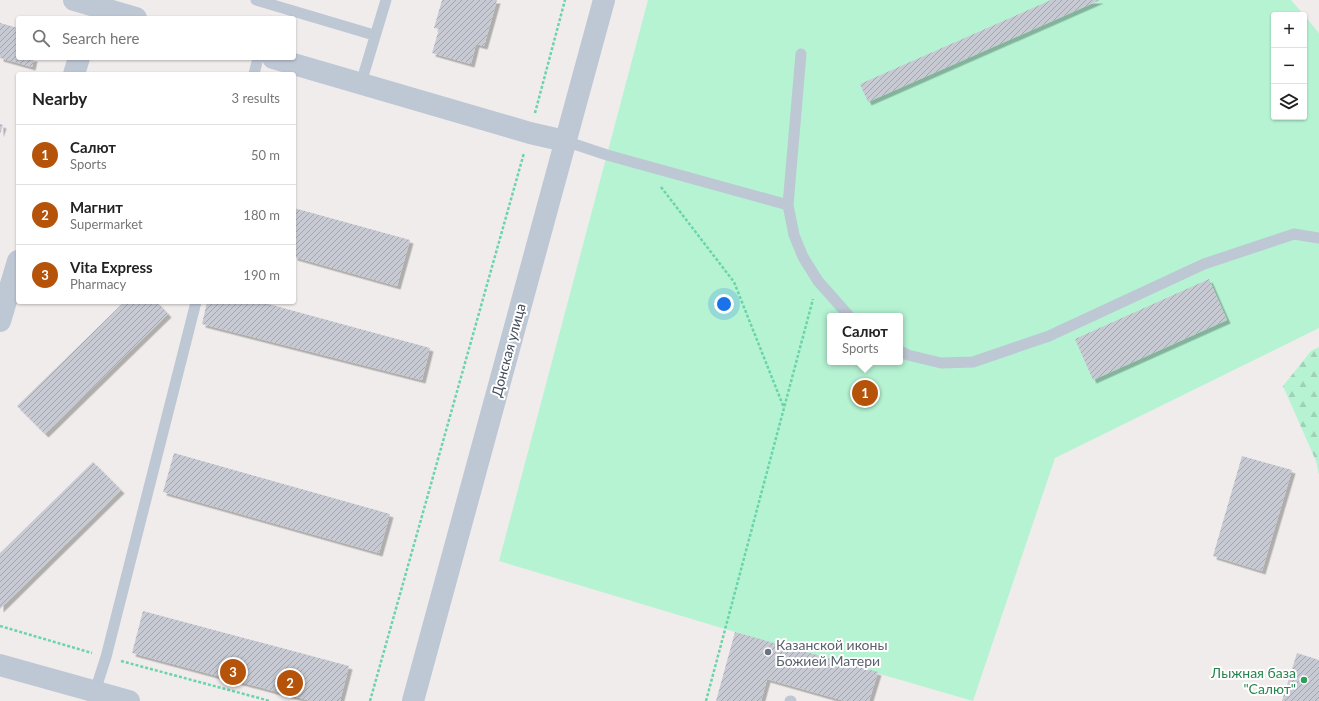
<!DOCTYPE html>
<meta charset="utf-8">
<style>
:root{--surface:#fff;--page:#f6f6f6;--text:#222;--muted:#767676;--line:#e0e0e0;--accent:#b45309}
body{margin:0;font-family:Lato,sans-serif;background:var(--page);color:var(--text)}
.controls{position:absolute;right:12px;top:12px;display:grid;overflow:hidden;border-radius:4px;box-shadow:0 1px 3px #0004}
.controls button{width:36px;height:36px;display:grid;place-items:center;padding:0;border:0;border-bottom:1px solid var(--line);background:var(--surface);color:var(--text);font:20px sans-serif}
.you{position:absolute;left:724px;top:304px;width:14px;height:14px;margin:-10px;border:3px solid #fff;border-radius:50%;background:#1a73e8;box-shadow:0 0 0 6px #1a73e833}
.badge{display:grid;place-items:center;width:26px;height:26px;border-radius:50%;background:var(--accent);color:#fff;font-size:13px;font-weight:700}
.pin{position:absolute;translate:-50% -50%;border:2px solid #fff;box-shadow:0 1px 4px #0006}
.popup{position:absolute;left:827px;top:313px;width:76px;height:52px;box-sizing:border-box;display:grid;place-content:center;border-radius:4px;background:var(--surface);filter:drop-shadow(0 1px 3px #0005);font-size:13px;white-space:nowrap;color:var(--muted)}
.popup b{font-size:15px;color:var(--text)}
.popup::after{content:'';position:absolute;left:50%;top:100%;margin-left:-8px;border:8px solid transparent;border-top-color:var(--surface)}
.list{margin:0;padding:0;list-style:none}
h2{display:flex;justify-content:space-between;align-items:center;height:52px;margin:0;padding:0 16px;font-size:17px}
h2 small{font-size:13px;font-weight:400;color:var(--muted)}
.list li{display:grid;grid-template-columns:26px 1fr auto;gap:12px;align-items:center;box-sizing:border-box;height:60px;padding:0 16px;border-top:1px solid var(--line)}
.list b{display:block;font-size:15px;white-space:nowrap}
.list p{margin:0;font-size:13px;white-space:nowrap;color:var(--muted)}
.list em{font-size:13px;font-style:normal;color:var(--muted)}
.icon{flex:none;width:22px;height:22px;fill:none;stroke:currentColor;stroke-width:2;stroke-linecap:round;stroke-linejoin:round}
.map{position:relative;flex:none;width:1319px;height:701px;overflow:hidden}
.search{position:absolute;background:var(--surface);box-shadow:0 1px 3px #0004;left:16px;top:16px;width:280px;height:44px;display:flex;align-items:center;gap:10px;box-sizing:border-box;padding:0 14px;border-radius:4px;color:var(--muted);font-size:15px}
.panel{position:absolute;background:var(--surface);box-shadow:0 1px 3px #0004;left:16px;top:72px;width:280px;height:232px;border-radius:4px}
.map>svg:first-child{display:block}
.green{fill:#b5f3d3;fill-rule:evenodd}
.forest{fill:url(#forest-firs)}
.building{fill:url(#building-hatch);filter:url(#shadow)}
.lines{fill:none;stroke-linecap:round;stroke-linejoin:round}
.path{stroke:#6ad4ab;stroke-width:2.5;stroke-dasharray:3 2;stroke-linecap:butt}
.service{stroke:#bec7d4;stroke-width:11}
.minor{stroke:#bec7d4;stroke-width:22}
.worship-dot{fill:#6b7280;stroke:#fff;stroke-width:1.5}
.leisure-dot{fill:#2e9e5b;stroke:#fff;stroke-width:1.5}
.labels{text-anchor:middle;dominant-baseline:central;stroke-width:4;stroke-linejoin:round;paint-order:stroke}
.street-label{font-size:14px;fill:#434d5c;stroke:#fff}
.worship-label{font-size:14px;fill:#5b616d;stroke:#fff;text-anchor:start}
.leisure-label{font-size:14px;fill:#27864d;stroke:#fff;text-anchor:end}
</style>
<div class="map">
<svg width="1319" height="701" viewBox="0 0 1319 701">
<defs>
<pattern id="forest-firs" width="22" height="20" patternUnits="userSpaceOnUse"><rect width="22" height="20" fill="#b5f3d3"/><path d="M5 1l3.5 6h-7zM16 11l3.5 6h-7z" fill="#9dd2b8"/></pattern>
<pattern id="building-hatch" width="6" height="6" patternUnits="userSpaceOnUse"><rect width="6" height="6" fill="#c8cad3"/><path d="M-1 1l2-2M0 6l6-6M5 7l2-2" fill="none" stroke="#a4a6ae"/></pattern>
<filter id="shadow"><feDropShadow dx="3.5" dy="3.5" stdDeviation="0" flood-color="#0004"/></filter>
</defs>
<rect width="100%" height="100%" fill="#f0ecec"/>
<path class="green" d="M648,0H1291L1304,15H1274V117H1304V15L1319,33V328L1055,458L973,701L735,632L499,561ZM830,316H900V362H830Z"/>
<path class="forest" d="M1319,347V475L1316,461L1283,386L1311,351Z"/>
<path class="building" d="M442,0H497L484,46L476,44L471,64L432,53L439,29L434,28Z
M1051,0H1100L868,102L860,84Z
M0,23L18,28V58H34L32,67L0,58Z
M0,124L3,125L0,134Z
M294,208L410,240L397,286L294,257Z
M1209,279L1227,320L1093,380L1075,339Z
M124,302H157L168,314L45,434L17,406Z
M207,302H261L430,348L422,380L202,324Z
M174,453L390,514L379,553L163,492Z
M1242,456L1292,470L1262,571L1213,556Z
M93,462L121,490L0,609V553Z
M143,611L349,666L340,701H311L132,653Z
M735,632L878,672L869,701H845L767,679L761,701H716Z
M1297,653L1319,660V701H1282Z"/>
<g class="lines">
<path class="path" d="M535,113L565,0
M661,187L734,282L784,408
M0,626L92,653
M121,661L270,701
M370,701L524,153
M706,701L813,299"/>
<path class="service" d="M256,0L374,35
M801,54L788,205L794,235L803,257L818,281L849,316
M254,74L258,58
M361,83L386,0
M565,141L607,155L788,205
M900,351L908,355L941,363L973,362L1049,336L1204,264L1294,234L1319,238
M95,691L106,657L196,302
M790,701H791"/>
<path class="minor" d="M74,0L136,18
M273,58L530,133L565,141
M74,74L79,58
M0,321L18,261
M0,665L129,701
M413,701L604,0"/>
</g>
<circle class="worship-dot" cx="768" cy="652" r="4"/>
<circle class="leisure-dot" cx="1304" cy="680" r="4"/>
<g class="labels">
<g class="street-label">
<text transform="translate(508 350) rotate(-75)">Донская улица</text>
</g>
<g class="worship-label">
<text x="776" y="644">Казанской иконы<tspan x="776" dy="16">Божией Матери</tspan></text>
</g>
<g class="leisure-label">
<text x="1296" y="672">Лыжная база<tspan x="1296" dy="16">"Салют"</tspan></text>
</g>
</g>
</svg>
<div class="controls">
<button>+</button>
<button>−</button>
<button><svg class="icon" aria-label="layers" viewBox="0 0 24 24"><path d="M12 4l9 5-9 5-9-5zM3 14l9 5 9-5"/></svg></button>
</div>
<div class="you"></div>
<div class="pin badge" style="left:865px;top:393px">1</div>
<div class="popup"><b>Салют</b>Sports</div>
<div class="pin badge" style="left:290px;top:683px">2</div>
<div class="pin badge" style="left:233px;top:672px">3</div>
<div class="search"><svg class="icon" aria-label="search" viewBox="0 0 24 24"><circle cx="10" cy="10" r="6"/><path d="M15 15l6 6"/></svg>Search here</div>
<section class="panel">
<h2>Nearby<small>3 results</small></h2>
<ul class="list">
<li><span class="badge">1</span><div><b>Салют</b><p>Sports</p></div><em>50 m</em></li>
<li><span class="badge">2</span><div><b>Магнит</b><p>Supermarket</p></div><em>180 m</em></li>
<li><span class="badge">3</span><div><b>Vita Express</b><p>Pharmacy</p></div><em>190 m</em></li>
</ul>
</section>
</div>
